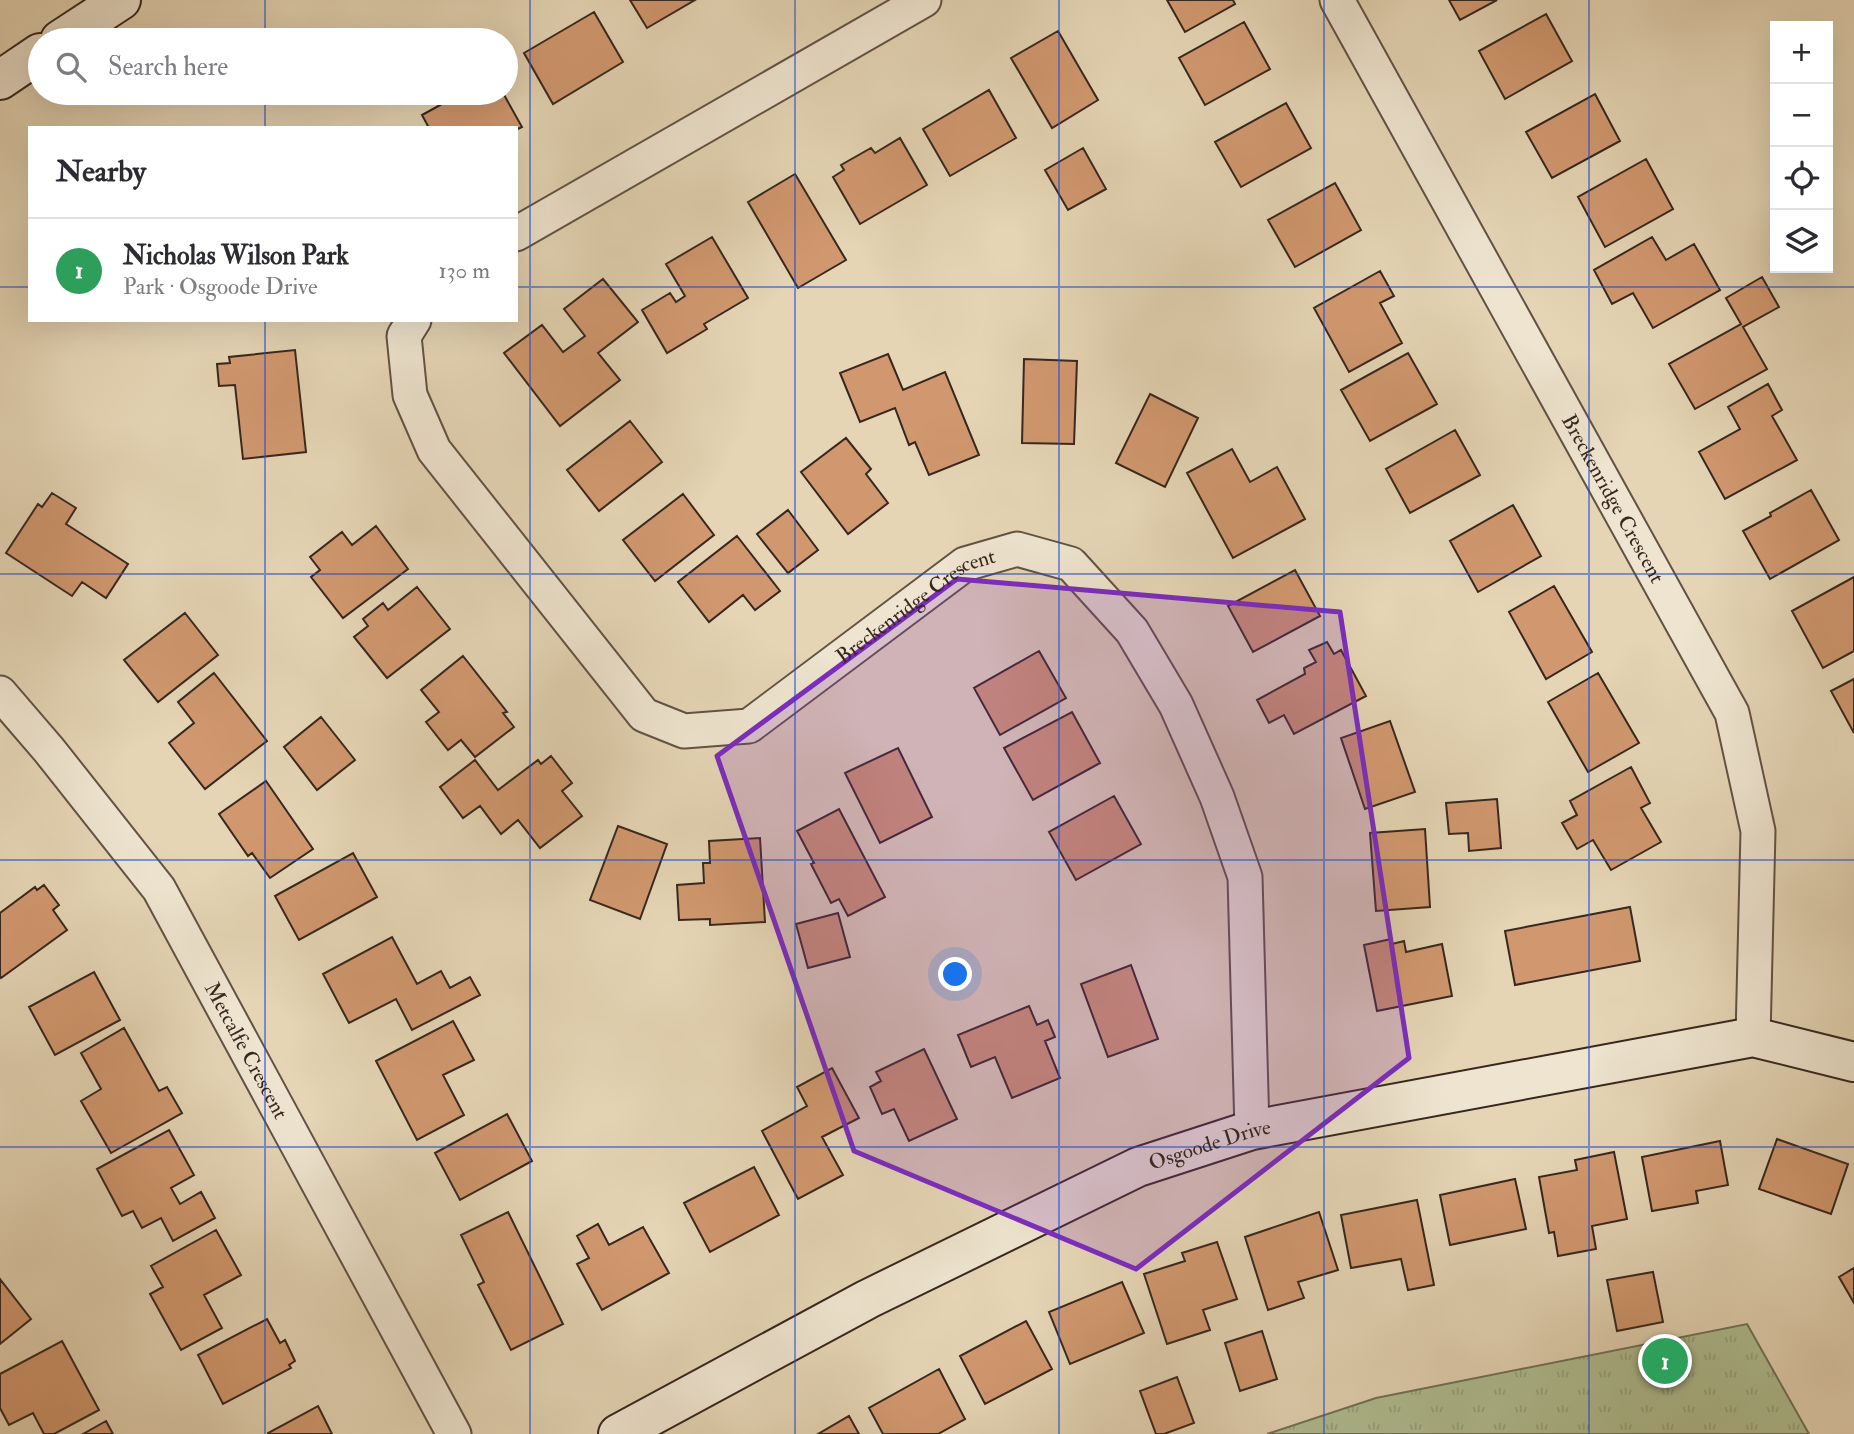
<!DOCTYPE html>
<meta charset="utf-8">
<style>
:root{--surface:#fff;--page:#f2f2f3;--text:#2b2b33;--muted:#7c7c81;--line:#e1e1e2;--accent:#b45309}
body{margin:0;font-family:"IM FELL Double Pica",serif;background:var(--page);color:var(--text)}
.controls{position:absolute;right:21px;top:21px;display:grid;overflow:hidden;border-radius:0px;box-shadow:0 7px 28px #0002}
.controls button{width:63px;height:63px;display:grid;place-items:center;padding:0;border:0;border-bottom:2px solid var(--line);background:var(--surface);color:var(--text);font:35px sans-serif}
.you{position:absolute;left:956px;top:975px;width:24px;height:24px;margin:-18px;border:5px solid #fff;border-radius:50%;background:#1a73e8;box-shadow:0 0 0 10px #1a73e833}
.badge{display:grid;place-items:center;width:46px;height:46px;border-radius:50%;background:var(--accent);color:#fff;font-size:23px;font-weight:700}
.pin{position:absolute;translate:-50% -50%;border:4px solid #fff;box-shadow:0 2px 7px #0006}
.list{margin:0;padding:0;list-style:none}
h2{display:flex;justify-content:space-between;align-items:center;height:91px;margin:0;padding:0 28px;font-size:30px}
h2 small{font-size:23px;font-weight:400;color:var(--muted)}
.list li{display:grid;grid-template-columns:46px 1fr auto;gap:21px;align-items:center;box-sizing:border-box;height:105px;padding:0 28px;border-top:2px solid var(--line)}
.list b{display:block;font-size:26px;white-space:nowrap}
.list p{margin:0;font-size:23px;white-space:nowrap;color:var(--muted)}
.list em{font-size:23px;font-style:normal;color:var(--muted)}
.icon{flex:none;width:38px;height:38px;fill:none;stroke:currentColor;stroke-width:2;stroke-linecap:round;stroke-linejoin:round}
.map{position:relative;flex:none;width:1854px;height:1434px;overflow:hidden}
.search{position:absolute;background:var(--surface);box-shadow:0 7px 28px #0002;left:28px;top:28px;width:490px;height:77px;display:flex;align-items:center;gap:18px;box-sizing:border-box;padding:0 24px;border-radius:38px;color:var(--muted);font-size:26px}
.panel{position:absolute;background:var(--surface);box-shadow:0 7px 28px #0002;left:28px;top:126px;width:490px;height:196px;border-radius:0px}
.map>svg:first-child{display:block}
.park{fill:url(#park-tufts);stroke:#737258;stroke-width:2}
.building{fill:#d1986f;stroke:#37271f;stroke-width:2}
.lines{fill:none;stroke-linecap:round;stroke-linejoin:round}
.street-casing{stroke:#625244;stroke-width:37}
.secondary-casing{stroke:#37271f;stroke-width:42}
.street{stroke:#eee4cf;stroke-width:33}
.secondary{stroke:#eee4cf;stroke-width:38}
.marked{fill:#7b2cbf;fill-opacity:0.2;stroke:#7b2cbf;stroke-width:5;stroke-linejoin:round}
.grid{fill:none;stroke:#1d4ed8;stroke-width:2;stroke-opacity:0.55}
.labels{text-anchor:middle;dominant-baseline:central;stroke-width:5;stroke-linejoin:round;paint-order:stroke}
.street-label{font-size:21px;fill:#37271f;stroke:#eee4cf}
</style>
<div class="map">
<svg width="1854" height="1434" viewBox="0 0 1854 1434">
<defs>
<pattern id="park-tufts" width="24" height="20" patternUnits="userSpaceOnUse" patternTransform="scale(1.75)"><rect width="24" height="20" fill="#afbe92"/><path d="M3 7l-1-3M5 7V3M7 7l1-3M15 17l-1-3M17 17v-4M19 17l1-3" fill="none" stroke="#97a37d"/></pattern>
</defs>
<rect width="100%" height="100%" fill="#e5d5b5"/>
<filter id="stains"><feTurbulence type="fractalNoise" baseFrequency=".00286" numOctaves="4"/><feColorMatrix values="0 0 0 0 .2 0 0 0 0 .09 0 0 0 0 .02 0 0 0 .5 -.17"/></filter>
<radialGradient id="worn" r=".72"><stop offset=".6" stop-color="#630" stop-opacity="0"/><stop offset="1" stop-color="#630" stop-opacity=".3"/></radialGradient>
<path class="park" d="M1747,1324L1809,1434H1267L1376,1398Z"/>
<path class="building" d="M630,0H695L647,28Z
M1167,0H1233L1235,4L1185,32Z
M1449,0H1497L1460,20Z
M594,12L623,62L553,104L524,53Z
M1546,14L1572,61L1505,99L1479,51Z
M1244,22L1270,69L1205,105L1179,58Z
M1058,31L1098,100L1052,128L1011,58Z
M989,90L1016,138L950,176L923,129Z
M462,93H503L522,127L516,130V128H429L422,115Z
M1595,94L1620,141L1552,178L1526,132Z
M1286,103L1311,148L1241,187L1215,142Z
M900,138L927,185L860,224L833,177L844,170L841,165L871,148L875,153Z
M1083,148L1106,189L1068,210L1045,170Z
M1646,159L1673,209L1605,247L1578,197Z
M795,174L846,260L798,288L748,202Z
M1335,183L1361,230L1295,267L1268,220Z
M712,237L748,298L704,324L707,329L667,353L642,310L670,293L676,302L685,296L666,264Z
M1652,237L1666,260L1694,244L1720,290L1653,328L1633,293L1612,304L1594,270Z
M1380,271L1394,296L1380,303L1402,343L1349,372L1314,308Z
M1762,277L1779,307L1743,327L1767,369L1695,409L1669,364L1741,324L1726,298Z
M603,279L638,322L598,353L620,380L560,426L504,353L542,325L563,352L585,336L564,309Z
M295,350L306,452L243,459L235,385L219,386L217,364L230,363L229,357Z
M1408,353L1437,404L1370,441L1341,390Z
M888,354L903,390L945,372L979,455L929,475L915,442L909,445L895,408L860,422L840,373Z
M1024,359L1077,361L1074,444L1022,443Z
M1768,384L1782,410L1772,416L1797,460L1725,499L1699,452L1740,429L1728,407Z
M1150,394L1198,418L1165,487L1116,463Z
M630,421L662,462L599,511L567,470Z
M1455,430L1480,475L1410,513L1386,469Z
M846,438L871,469L866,474L888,503L848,534L801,472Z
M1232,449L1250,482L1277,467L1305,519L1233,558L1187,473Z
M1811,490L1839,540L1770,579L1743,531L1771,516L1770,513Z
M52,493L76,508L66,524L128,564L106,598L82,582L72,596L6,553L38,504L42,507Z
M683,494L714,535L655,581L623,540Z
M1513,505L1541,556L1478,592L1450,541Z
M788,510L818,550L788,573L757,534Z
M376,526L408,569L343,618L311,577L320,570L310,557L342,532L352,545Z
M737,536L780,591L755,610L743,595L709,622L678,582Z
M1295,570L1320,616L1253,652L1228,606Z
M1854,577V651L1823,668L1792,611Z
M1554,586L1592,652L1546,679L1509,612Z
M417,587L450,629L387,678L354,637L368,626L363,619L383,603L388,610Z
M185,613L218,655L158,702L124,660Z
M1327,642L1334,654L1341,650L1366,696L1294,734L1284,715L1269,723L1257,700L1305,674L1304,668L1316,662L1309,650Z
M1039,651L1066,698L1000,735L974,688Z
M463,656L507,712L503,713L514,727L475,757L461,740L448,750L426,722L439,712L421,690Z
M214,673L267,741L205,789L169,743L194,723L178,702Z
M1598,673L1639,743L1588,772L1548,702Z
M1854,679V733L1831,691Z
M1072,712L1100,763L1033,800L1004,748Z
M321,717L355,760L317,790L284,747Z
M1390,721L1415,792L1365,809L1341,738Z
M898,748L932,817L880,843L845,773Z
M551,756L572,783L562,791L582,816L540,848L518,820L501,834L480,806L463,818L440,787L475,760L498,790L538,760L541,764Z
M1631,767L1650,803L1641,808L1661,842L1611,870L1593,840L1577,849L1562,823L1577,815L1570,801Z
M266,781L313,849L270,878L252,853L248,856L219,814Z
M1114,796L1141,844L1076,880L1049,832Z
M1497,799L1501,848L1469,851L1468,833L1449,834L1446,803Z
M839,809L885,897L848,916L839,899L831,903L811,864L814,863L797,831Z
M618,826L667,844L640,919L590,900Z
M1425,829L1430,907L1376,911L1370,833Z
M760,838L765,922L710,925V919L679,920L677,885L704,883L703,863H710L709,841Z
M353,853L377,897L299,940L275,896Z
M44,885L59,905L53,910L67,930L1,978L0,976V913L35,887L37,890Z
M1630,907L1640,961L1515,985L1505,931Z
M838,913L850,957L808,968L796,924Z
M392,937L417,984L441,971L450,988L470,977L480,995L412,1030L396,999L349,1023L323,974Z
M1391,939L1392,944L1404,941L1406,952L1442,944L1452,996L1377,1011L1364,945Z
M1131,965L1158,1039L1108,1057L1081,984Z
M94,972L120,1020L55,1055L29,1007Z
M1029,1006L1037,1025L1048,1020L1055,1037L1045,1041L1060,1078L1012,1098L995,1057L971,1067L958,1035Z
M453,1021L474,1060L443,1075L464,1115L417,1140L376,1061Z
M124,1028L159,1091L167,1087L182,1113L111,1153L81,1101L101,1089L81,1053Z
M924,1049L957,1119L909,1141L894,1109L882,1114L870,1087L881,1081L876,1072Z
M832,1068L859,1118L822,1137L843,1175L798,1199L762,1131L807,1106L797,1087Z
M507,1114L532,1161L460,1200L435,1153Z
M169,1130L194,1175L171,1188L180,1204L201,1192L215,1218L173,1241L161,1218L142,1228L133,1211L122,1216L97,1169Z
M1777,1139L1848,1164L1831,1214L1759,1189Z
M1720,1141L1728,1185L1696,1191L1698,1203L1652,1211L1642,1157Z
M1614,1152L1627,1219L1592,1226L1596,1249L1558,1256L1554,1232L1549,1233L1539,1177L1577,1170L1575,1160Z
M754,1167L779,1215L710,1252L684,1203Z
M1515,1179L1526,1229L1450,1245L1440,1195Z
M1417,1200L1434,1285L1408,1290L1401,1259L1351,1268L1341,1215Z
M508,1212L563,1324L511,1350L478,1285L484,1282L461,1235Z
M1319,1212L1338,1270L1298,1282L1304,1298L1268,1310L1245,1237Z
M598,1224L609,1245L643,1227L669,1273L602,1310L577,1264L589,1258L577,1236Z
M216,1230L241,1275L204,1295L222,1328L181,1350L150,1294L163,1287L151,1266Z
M1217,1242L1237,1299L1203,1310L1210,1330L1167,1344L1144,1274L1185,1261L1182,1253Z
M1854,1268V1303L1839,1277Z
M1653,1272L1663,1322L1617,1331L1607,1280Z
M0,1279L31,1319L0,1344Z
M1122,1282L1144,1333L1070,1364L1049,1312Z
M267,1319L280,1343L285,1340L295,1361L289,1365L291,1368L223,1404L198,1355Z
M1026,1321L1052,1369L985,1404L960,1356Z
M1262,1331L1277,1379L1240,1391L1225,1343Z
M62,1341L99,1410L54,1434H44L33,1413L9,1425L0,1408V1374Z
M939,1369L965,1419L938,1434H883L869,1408Z
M1177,1377L1194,1423L1164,1434H1156L1140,1391Z
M318,1406L332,1434H268V1433Z
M849,1416L859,1434H818Z
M106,1421L113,1434H83Z"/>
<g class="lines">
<g class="street-casing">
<g id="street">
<path id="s1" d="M1337,0L1732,713L1758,831L1753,1037"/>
<path d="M516,234L924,0"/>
<path id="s2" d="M414,320L404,336L410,395L434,450L644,715L684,731L749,726L965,564L1017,549L1071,564L1132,631L1176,705L1217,797L1245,877L1252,1130"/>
<path id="s3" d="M0,693L49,750L159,889L454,1434"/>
</g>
</g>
<g class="secondary-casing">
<g id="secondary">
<path d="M60,40L121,0"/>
<path d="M0,80L40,53"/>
<path id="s4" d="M618,1434L868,1299L1138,1167L1252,1130L1753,1037L1854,1062"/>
</g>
</g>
<use href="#street" class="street"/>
<use href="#secondary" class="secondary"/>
</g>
<path class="marked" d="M957,579L1340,612L1409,1058L1136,1269L854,1151L717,756Z"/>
<path class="grid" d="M265,0V40M530,0V1434M795,0V1434M1059,0V1434M1324,0V1434M1589,0V1434M265,93V128M0,287H30M516,287H1854M265,320V1434M0,574H1854M0,860H1854M0,1147H1854"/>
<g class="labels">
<g class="street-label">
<text stroke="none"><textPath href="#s1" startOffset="570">Breckenridge Crescent</textPath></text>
<text stroke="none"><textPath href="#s2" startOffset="791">Breckenridge Crescent</textPath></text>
<text stroke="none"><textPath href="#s3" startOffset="436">Metcalfe Crescent</textPath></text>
<text stroke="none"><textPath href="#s4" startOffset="660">Osgoode Drive</textPath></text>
</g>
</g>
<rect width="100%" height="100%" filter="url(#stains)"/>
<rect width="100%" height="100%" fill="url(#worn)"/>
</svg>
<div class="controls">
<button>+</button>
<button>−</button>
<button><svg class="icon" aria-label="locate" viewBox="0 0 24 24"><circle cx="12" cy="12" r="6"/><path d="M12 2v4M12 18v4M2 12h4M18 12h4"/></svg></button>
<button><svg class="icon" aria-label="layers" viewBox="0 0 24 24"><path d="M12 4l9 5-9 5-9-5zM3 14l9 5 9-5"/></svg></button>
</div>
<div class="you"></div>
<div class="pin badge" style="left:1665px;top:1361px;background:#2e9e5b">1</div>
<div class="search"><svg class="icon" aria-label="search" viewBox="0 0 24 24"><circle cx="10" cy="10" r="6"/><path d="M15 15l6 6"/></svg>Search here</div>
<section class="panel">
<h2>Nearby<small></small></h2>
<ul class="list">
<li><span class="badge" style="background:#2e9e5b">1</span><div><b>Nicholas Wilson Park</b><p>Park · Osgoode Drive</p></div><em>130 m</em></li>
</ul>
</section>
</div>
